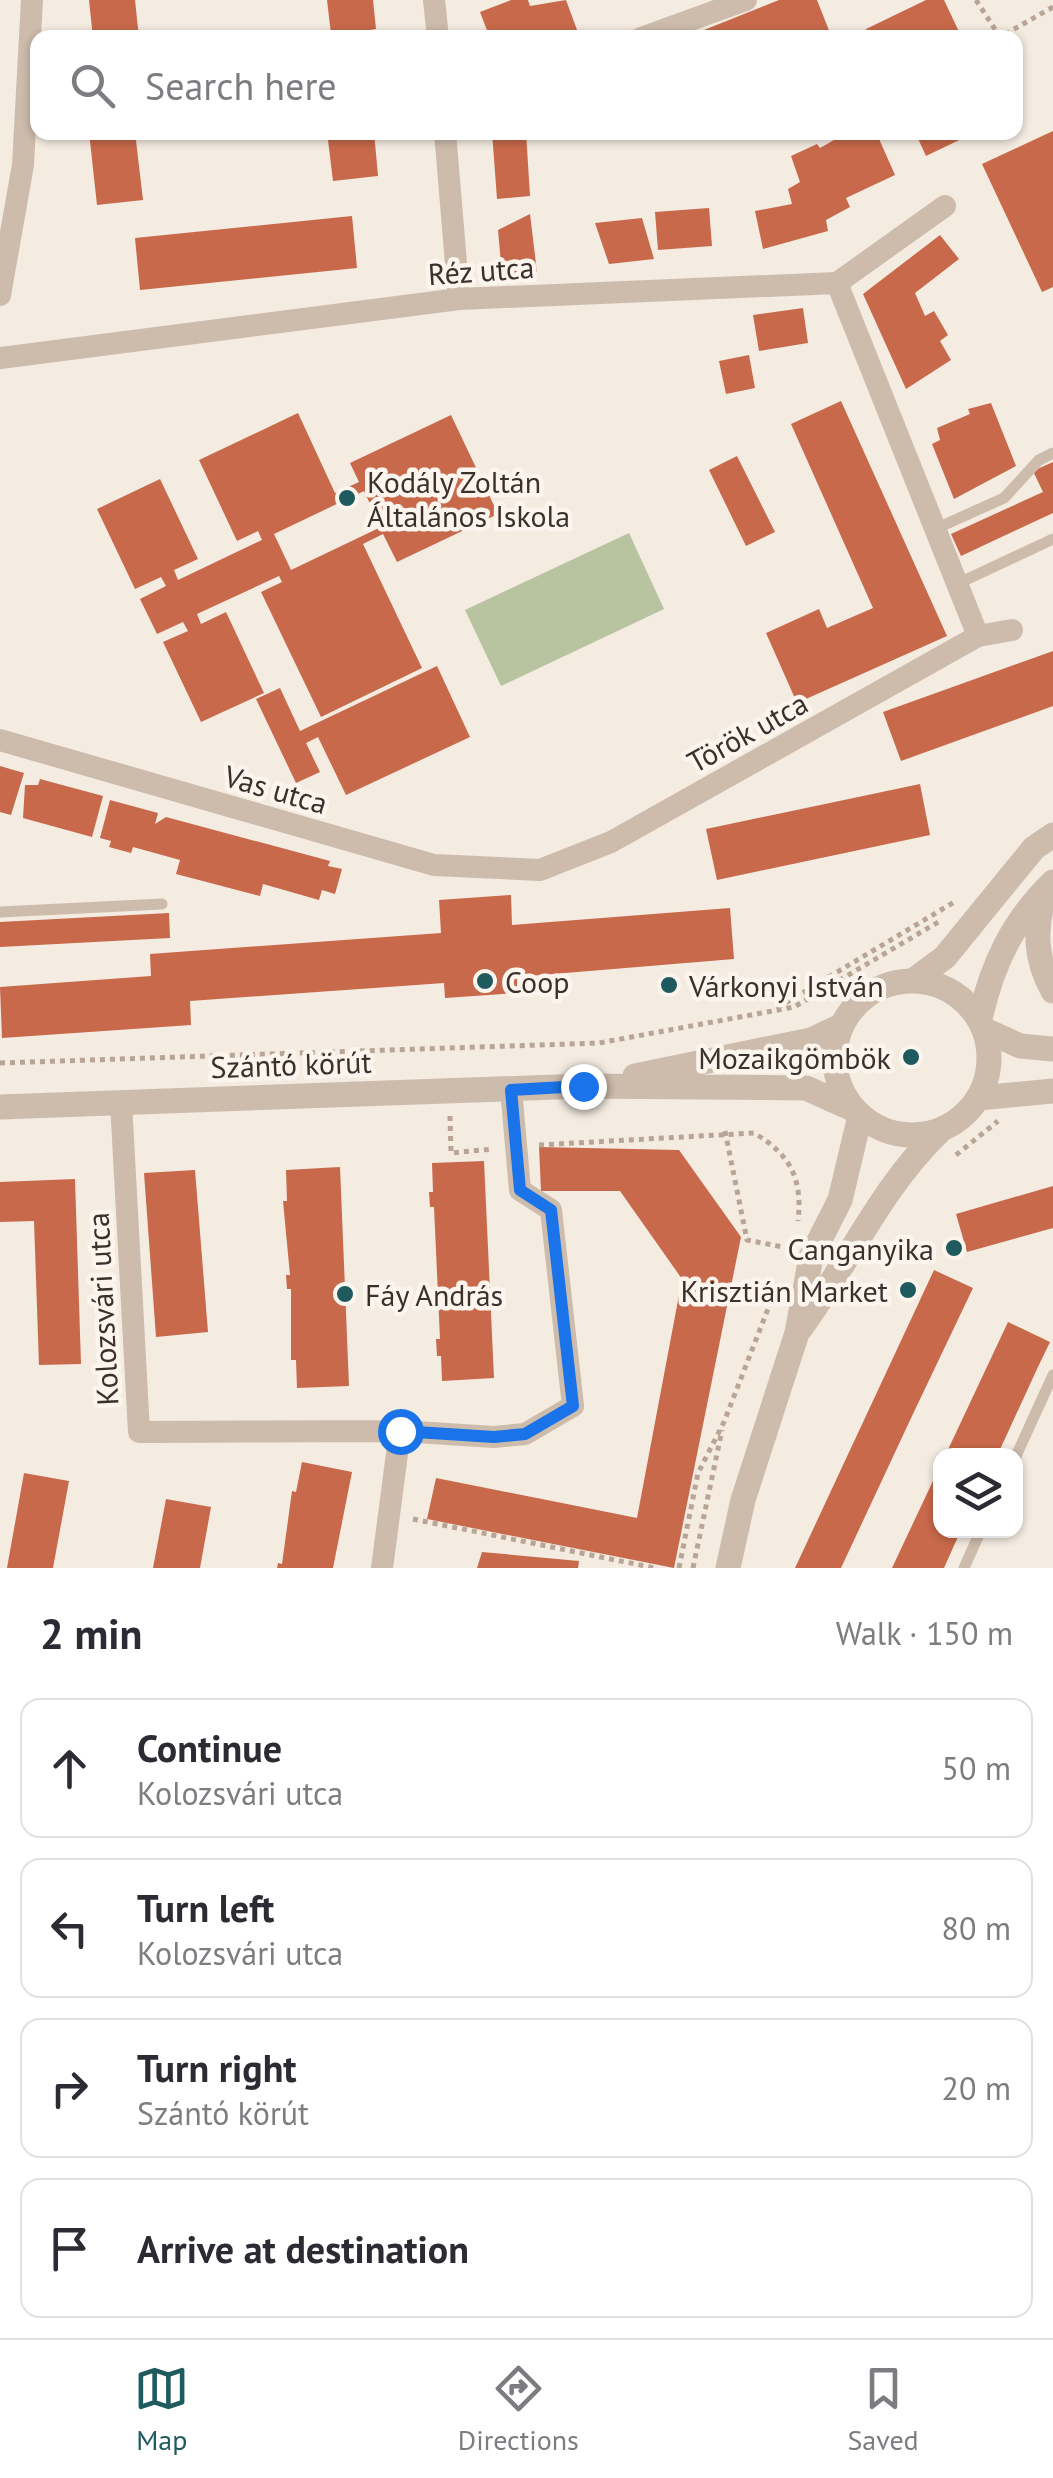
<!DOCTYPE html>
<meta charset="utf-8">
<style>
:root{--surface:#fff;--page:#f7f7f7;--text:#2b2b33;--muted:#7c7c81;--line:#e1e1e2;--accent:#1f5a5e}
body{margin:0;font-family:"PT Sans",sans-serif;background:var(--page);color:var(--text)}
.controls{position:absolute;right:30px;bottom:30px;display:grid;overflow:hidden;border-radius:20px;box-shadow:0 2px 8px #0004}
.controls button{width:90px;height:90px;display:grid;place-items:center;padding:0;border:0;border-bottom:2px solid var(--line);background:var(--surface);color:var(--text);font:50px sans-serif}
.stop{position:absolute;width:30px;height:30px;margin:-22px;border:8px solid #1a73e8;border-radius:50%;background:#fff}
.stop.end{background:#1a73e8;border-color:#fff;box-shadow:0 2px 10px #0008}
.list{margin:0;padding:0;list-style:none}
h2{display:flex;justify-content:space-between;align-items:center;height:130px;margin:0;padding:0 40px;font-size:42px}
h2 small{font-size:32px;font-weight:400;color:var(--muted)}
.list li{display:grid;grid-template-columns:65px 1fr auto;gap:30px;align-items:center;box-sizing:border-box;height:140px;margin:0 20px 20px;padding:0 20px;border:2px solid var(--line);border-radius:20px}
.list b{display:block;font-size:38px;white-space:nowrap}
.list p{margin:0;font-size:32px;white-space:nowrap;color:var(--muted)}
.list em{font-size:32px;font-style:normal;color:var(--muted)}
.icon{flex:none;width:55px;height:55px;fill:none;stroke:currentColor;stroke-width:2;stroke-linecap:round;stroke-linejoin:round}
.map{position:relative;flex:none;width:1053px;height:1568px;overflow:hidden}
.search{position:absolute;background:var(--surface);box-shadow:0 2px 8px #0004;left:30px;right:30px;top:30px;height:110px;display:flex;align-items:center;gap:25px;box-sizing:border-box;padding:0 35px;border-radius:20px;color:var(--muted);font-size:38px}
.sheet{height:770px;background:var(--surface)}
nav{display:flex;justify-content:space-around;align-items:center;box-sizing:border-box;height:140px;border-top:2px solid var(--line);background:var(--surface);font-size:28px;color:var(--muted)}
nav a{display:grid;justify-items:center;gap:5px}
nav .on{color:var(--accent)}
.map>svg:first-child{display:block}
.green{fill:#b8c4a0}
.building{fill:#c8694b;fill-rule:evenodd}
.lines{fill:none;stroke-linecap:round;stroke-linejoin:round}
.path{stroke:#b9a596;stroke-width:5;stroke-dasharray:5 5;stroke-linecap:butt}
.service{stroke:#cdbbac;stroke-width:11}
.minor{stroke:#cdbbac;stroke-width:22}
.tertiary{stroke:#cdbbac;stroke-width:25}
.route{stroke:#1a73e8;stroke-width:12}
.poi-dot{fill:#1f5a5e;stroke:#fbf5ee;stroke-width:4}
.labels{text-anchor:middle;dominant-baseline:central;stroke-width:9;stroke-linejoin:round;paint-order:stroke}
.street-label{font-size:30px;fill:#3b302b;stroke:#fbf5ee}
.poi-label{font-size:30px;fill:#3b302b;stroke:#fbf5ee;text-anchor:start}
</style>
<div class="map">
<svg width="1053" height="1568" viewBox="0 0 1053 1568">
<rect width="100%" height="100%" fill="#f4ebe1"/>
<path class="green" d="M629,533L664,609L501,686L465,610Z"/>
<path class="building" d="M89,0H135L139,38H93Z
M327,0H373L376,29L363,31V38H323L331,34Z
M511,0H528L530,6L566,0L580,38H490L480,12Z
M779,0H817L832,38H796L794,33L784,38H684Z
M926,0H944L962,38H870L866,29Z
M1053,131V287L1042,292L982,164Z
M89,132H135L143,200L97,205Z
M327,132H374L378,176L333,181Z
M492,132H526L530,196L497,199Z
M848,132H876L895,175L846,198L850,207L826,220L828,231L763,249L755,211L792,204L788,189L800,182L791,156L817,144L820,148Z
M915,132H976L926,156Z
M709,208L712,246L658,250L655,212Z
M530,214L537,272L502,275L498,230Z
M352,216L357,268L140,290L135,238Z
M642,218L654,259L609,264L595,223Z
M940,235L959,259L915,293L925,316L934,311L948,335L940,341L951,360L906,389L863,294Z
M803,308L808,343L759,351L753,315Z
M749,355L755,388L726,394L719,361Z
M841,401L947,636L797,703L766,633L819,609L827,628L873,608L791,424Z
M991,403L1016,466L954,499L932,444L940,440L937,428L970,414L968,409Z
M298,413L335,493L359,482L350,463L451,415L498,514L397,562L383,534L363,544L422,668L321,717L261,592L282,582L279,576L197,614L201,624L226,612L264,693L201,722L163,642L188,631L183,622L157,634L140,599L166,586L161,577L135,589L97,509L160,479L198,559L174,570L178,580L262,540L258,531L237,541L199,460ZM364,491L381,527L291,570L274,534Z
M737,456L775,532L746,546L709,470Z
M1053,462V513L961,556L951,534L1043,492L1033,471Z
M1053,651V706L901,761L883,712Z
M437,666L470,737L346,795L318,737L306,743L320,772L296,783L256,699L280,688L300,731Z
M0,766L24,773L11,815L0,812Z
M40,779L103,796L92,837L23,818L25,785H38Z
M920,784L930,835L717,880L706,829Z
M110,800L158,813L155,824L166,817L330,861L328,866L342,869L335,894L322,890L319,900L263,884L260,896L176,874L180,860L133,847L131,853L109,847L111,841L100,838Z
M511,895L512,925L730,908L734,959L517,977V993L445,998L444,983L190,1001L191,1025L2,1038L0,987L151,976L150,954L441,933L439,900Z
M169,913L170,938L0,947V922Z
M539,1147L679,1150L741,1237L674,1568L427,1519L436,1478L637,1518L682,1279L620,1191H541Z
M484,1161L494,1378L442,1381L441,1356H437L436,1339H440L434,1207H430L429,1192H433L432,1163Z
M340,1167L349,1386L297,1388L296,1360H291V1289H287L286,1275H290L283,1201H287L286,1170Z
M195,1170L208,1332L156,1337L144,1173Z
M75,1179L81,1364L39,1365L34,1221L0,1222V1182Z
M1053,1186V1228L967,1252L956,1214Z
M934,1270L973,1288L912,1416L841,1568H795Z
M1008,1322L1050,1342L1037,1369L997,1456H945Z
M302,1462L352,1472L333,1568H277L278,1563L282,1564L292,1491L296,1492Z
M940,1466V1530H961L944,1568H892Z
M24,1473L69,1481L53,1568H7Z
M166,1499L211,1507L200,1568H153Z
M482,1552L579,1561L578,1568H477Z"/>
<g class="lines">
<path class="path" d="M976,0L1000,37L1053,7
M777,1008L956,901
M0,1063L599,1043L794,1007L940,921
M450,1116L451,1153L493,1149
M725,1131L747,1240L788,1248
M539,1145L754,1133C790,1154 803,1179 798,1221
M956,1155L998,1121
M413,1519L655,1568
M679,1568L698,1473L724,1422L778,1283
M693,1568L722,1430"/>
<path class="service" d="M935,529L1004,498L1039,460L1053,453
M957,584L1053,539
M0,912L162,904
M1016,1456L1053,1375
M964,1568L981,1530"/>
<path class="minor" d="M434,0L438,38
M641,38L746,0
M445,132L459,299
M837,283L978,636
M0,295L23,165L32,0
M0,358L459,299L837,283L945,206
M0,740L434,865L540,870L611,842L978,636L1012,630
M121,1102L139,1432L400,1431L494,1437L525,1434L573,1406L551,1210L520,1190L511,1089
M382,1568L400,1431"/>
<path class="tertiary" d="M1045,893C1034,929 1035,959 1053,991
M914,980L945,957L1034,848L1053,835
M835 1058a77 77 0 1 1 154 0a77 77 0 1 1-154 0Z
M980,1019C992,964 1013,921 1053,882
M985,1030L1020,1046L1053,1049
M635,1076L811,1040L839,1027
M979,1098L1053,1091
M0,1107L583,1086L806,1088L853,1109
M800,1329C848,1264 881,1187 940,1131
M728,1568L743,1500L797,1333L811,1257L840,1200L860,1116"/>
</g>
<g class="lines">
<path class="route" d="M400,1431L494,1437L525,1434L573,1406L551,1210L520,1190L511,1090L583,1086"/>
</g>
<g class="poi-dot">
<circle cx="347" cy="498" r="10"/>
<circle cx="485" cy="981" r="10"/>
<circle cx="669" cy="985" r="10"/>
<circle cx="911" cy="1057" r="10"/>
<circle cx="954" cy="1248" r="10"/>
<circle cx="908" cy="1290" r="10"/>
<circle cx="345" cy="1294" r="10"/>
</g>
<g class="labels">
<g class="street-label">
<text transform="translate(481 270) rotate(-4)">Réz utca</text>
<text transform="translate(747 732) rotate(-29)">Török utca</text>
<text transform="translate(276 789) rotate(16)">Vas utca</text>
<text transform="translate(291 1064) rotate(-2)">Szántó körút</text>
<text transform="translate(102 1309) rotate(-93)">Kolozsvári utca</text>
</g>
<g class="poi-label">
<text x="367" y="481">Kodály Zoltán<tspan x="367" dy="34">Általános Iskola</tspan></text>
<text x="505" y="981">Coop</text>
<text x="689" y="985">Várkonyi István</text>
<text x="891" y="1057" text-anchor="end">Mozaikgömbök</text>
<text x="934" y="1248" text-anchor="end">Canganyika</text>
<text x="888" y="1290" text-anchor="end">Krisztián Market</text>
<text x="365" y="1294">Fáy András</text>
</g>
</g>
</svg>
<div class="controls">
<button><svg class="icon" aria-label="layers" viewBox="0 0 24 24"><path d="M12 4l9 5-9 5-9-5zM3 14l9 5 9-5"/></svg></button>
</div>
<div class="stop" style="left:400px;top:1431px"></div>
<div class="stop end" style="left:583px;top:1086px"></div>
<div class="search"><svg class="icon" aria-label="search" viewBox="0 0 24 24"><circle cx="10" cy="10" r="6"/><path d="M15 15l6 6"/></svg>Search here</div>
</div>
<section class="sheet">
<h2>2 min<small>Walk · 150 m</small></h2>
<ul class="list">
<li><svg class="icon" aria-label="ahead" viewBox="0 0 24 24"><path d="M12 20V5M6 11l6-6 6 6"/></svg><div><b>Continue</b><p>Kolozsvári utca</p></div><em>50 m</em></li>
<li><svg class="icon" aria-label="left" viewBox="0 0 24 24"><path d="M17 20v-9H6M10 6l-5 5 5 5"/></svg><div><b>Turn left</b><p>Kolozsvári utca</p></div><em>80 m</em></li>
<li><svg class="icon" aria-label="right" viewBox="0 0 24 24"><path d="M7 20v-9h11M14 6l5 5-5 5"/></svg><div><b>Turn right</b><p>Szántó körút</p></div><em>20 m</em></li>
<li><svg class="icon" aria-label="arrive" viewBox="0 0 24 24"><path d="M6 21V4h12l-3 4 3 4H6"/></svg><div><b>Arrive at destination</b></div></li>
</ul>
</section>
<nav>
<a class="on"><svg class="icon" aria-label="map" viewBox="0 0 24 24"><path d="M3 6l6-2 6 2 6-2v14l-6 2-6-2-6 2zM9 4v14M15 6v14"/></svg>Map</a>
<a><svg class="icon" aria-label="directions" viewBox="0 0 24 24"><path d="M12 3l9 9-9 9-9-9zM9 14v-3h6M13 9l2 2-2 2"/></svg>Directions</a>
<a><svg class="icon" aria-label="saved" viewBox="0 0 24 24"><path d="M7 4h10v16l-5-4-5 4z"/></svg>Saved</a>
</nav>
